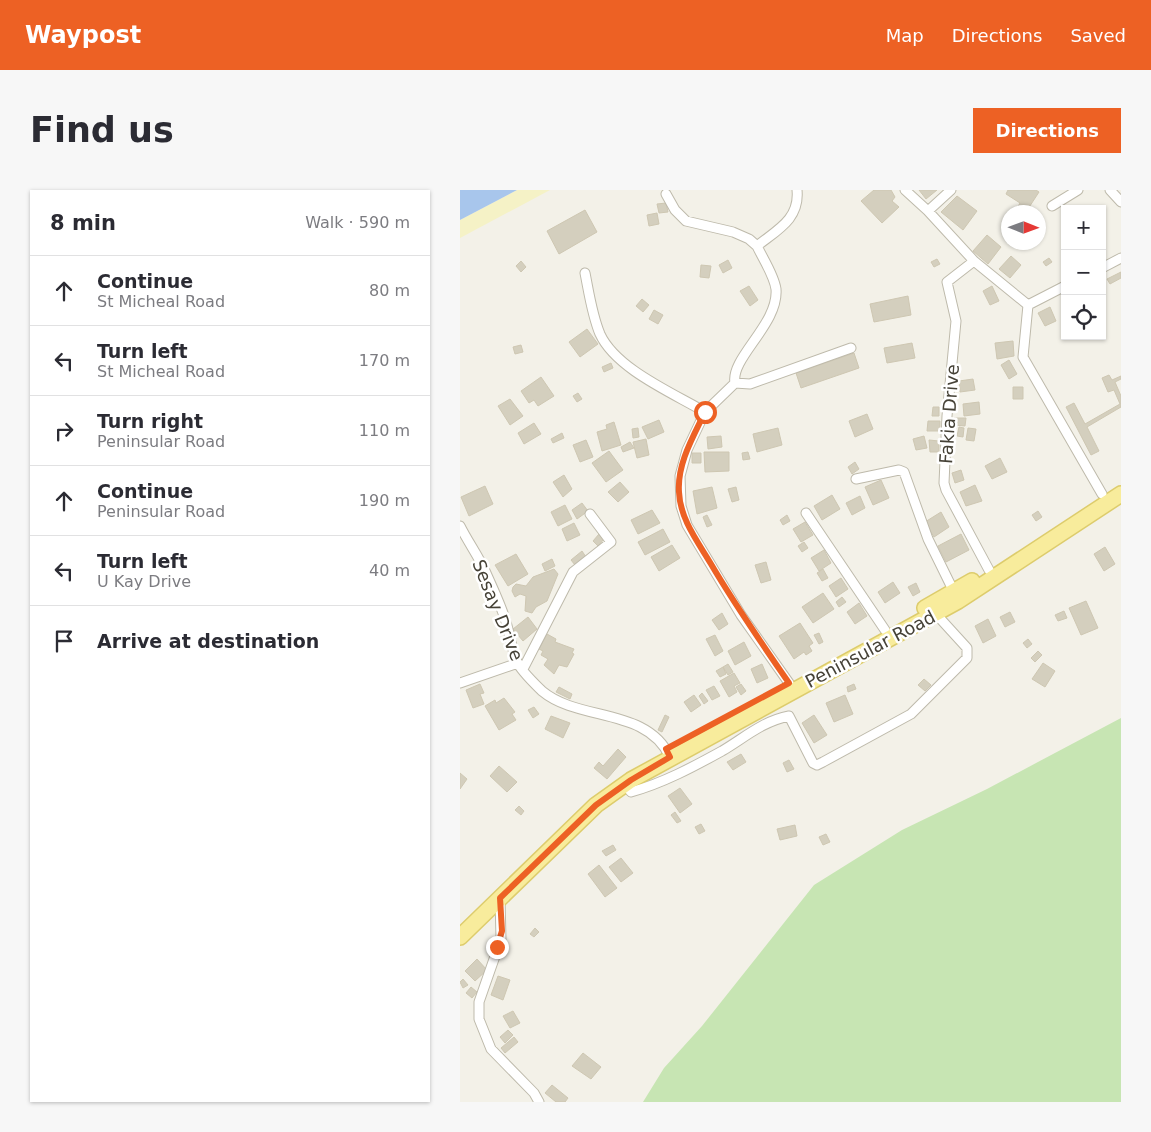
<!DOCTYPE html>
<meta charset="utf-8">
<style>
:root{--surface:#fff;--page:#f7f7f7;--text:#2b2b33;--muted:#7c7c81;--line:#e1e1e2;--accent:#ed6124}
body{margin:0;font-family:"DejaVu Sans",sans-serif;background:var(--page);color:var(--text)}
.controls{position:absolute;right:15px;top:15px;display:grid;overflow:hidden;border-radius:0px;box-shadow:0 1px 4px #0004}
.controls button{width:45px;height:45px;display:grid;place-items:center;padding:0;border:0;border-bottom:1px solid var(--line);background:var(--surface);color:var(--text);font:25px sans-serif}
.compass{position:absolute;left:541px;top:15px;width:45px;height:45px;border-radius:50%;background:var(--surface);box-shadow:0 1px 4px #0004;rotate:91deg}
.stop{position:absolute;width:15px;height:15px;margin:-11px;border:4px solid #ed6124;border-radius:50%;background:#fff}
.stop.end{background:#ed6124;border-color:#fff;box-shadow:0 1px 5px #0008}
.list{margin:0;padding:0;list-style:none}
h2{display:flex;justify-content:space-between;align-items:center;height:65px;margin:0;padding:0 20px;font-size:21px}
h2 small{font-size:16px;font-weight:400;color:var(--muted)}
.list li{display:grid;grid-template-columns:32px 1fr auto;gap:15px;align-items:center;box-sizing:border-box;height:70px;padding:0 20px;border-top:1px solid var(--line)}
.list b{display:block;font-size:19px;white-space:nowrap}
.list p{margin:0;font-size:16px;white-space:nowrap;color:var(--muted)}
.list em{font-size:16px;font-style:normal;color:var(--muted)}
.icon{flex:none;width:28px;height:28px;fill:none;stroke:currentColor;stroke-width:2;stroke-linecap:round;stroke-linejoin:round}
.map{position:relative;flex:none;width:661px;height:912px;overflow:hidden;border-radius:0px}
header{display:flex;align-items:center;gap:30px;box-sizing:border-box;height:70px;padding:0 25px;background:var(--accent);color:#fff}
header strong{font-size:24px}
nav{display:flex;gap:28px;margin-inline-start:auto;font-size:18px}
.intro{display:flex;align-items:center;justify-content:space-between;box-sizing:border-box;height:120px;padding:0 30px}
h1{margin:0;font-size:35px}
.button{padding:12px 22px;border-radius:0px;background:var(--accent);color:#fff;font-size:18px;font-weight:700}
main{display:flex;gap:30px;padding:0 30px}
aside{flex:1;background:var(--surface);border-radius:0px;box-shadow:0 1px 4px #0004}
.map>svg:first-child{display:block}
.green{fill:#c7e5b3}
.sand{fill:#f5f2c6}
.water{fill:#a8c6ec}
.building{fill:#d4cfbe;stroke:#cec7b2}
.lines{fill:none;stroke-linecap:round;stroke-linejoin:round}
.street-casing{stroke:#bebaab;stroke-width:11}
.primary-casing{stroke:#ddcc6c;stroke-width:18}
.street{stroke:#fff;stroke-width:9}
.primary{stroke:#f8ec9c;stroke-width:15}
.route{stroke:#ed6124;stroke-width:6}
.labels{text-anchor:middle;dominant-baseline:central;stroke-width:5;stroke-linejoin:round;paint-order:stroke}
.street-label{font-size:18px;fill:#464237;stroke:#fff}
</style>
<header>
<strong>Waypost</strong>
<nav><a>Map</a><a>Directions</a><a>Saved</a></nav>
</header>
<div class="intro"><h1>Find us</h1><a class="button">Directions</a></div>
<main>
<aside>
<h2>8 min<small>Walk · 590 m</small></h2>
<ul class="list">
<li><svg class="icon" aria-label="ahead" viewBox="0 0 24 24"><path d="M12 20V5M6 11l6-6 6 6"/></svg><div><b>Continue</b><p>St Micheal Road</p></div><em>80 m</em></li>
<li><svg class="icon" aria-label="left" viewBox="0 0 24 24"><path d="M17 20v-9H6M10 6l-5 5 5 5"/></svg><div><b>Turn left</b><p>St Micheal Road</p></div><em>170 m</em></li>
<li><svg class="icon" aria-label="right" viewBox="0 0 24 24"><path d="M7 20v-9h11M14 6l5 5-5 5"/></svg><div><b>Turn right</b><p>Peninsular Road</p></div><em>110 m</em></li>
<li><svg class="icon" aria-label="ahead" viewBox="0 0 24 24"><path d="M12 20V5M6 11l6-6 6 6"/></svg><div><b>Continue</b><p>Peninsular Road</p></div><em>190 m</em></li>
<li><svg class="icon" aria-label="left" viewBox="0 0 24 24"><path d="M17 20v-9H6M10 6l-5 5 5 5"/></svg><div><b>Turn left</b><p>U Kay Drive</p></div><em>40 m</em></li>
<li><svg class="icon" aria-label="arrive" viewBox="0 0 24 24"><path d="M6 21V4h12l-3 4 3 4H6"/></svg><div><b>Arrive at destination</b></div></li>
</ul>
</aside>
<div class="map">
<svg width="661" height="912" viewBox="0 0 661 912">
<rect width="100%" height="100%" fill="#f3f1e8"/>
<path class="green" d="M661,528V912H183L204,878L242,836L354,695L442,640L527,599Z"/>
<path class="sand" d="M57,0H90L0,48V30Z"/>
<path class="water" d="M0,0H57L0,30Z"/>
<path class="building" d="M414,0H431L435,7L432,11L439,17L422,33L401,11Z
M459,0H477L466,9Z
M548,0H576L579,2L566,22H555L560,13L546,4Z
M497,6L517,21L503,40L481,22Z
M206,13L208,22L199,23L197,14Z
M125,20L137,42L99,64L87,41Z
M197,23L199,34L189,36L187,25Z
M527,45L541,57L528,74L513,61Z
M551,66L561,75L550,88L539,79Z
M589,68L592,72L586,76L583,72Z
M477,69L480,74L474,77L471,72Z
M268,70L272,78L263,83L259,75Z
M61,71L66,77L61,82L56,76Z
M241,75L251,76L249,88L240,87Z
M661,82V88L650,94L647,89Z
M289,96L298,110L290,116L280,101Z
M532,96L539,111L530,115L523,101Z
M448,106L451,125L414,132L410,114Z
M182,109L189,115L183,122L176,116Z
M590,117L596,131L585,136L578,123Z
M194,120L203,125L198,134L189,129Z
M127,139L138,154L120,167L109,152Z
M553,151L554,166L537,169L535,153Z
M452,153L455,168L427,173L424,158Z
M61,155L63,162L55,164L53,157Z
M394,163L399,178L341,198L336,183Z
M549,170L557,184L549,189L541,175Z
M151,173L153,178L144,182L142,177Z
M649,185L652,190L661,186V189L655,192L661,206V217L627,237L639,261L631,265L606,217L614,213L625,234L660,214L654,200L648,202L642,188Z
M81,187L94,206L78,216L74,210L69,213L61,201Z
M513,189L515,200L500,202L499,191Z
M553,197H563V209H553Z
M118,203L122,209L117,212L113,206Z
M50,209L63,226L50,235L38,216Z
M519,212L520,224L504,226L503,214Z
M473,217H479V226H472Z
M407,224L413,239L395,247L389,231Z
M494,228H506L505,236L494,235Z
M199,230L204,242L188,249L182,237Z
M468,231H480V241H467Z
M154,232L161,255L142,261L137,242L147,239L146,235Z
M74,233L81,244L64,254L58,243Z
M499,237L504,238L503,247L497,246Z
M178,238L179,247L173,248L172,239Z
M318,238L322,255L297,262L293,244Z
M508,238L516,239L514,251L506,250Z
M102,243L104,248L93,253L91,249Z
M261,246L262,257L248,259L247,247Z
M464,246L467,258L456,260L453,249Z
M186,249L189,265L177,268L173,252Z
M126,250L133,267L120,272L113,255Z
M469,250L479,251V262H470Z
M170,252L174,258L163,262L161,257Z
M149,261L163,280L146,292L132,273Z
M244,262H269V281L245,282Z
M288,262L290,269L283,270L282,263Z
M232,263H241V273H232Z
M540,268L547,282L532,289L525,276Z
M395,272L399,279L392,284L388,277Z
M501,280L504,290L495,293L492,283Z
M104,285L112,299L103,307L93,292Z
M421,290L429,308L413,315L405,297Z
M160,292L169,302L158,312L148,302Z
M515,295L522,311L506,316L500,302Z
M25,296L33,314L9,326L1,307Z
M252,297L257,318L237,324L233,301Z
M276,297L279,310L272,312L268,299Z
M372,305L380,319L362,330L354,316Z
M400,306L405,318L392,325L386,313Z
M122,313L128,321L117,329L112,320Z
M105,315L112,329L98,336L91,322Z
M192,320L200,333L178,344L171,330Z
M578,321L582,327L576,331L572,325Z
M481,322L489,337L474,347L465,332Z
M247,325L252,335L247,337L243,327Z
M327,325L330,331L323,335L320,330Z
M345,332L353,345L341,352L333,339Z
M114,333L120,345L107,351L102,339Z
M203,339L210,352L185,365L178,352Z
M139,344L144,349L138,356L133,351Z
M501,344L509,360L486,372L478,356Z
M344,352L348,358L342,362L338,356Z
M212,355L220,368L199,381L191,367Z
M645,357L655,374L644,381L634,364Z
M364,360L371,373L359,381L351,368Z
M122,361L126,367L115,375L111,370Z
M56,364L68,384L48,396L35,375Z
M92,369L95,376L85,381L82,374Z
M306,372L311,390L301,393L295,375Z
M94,379L98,384L87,411L76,417L72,423L65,421L66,406L60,404L55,407L52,401L53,397L56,394L66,396L73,387Z
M363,379L368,388L362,391L357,383Z
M381,388L388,399L376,407L369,396Z
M433,392L440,403L425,413L418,402Z
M456,393L460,402L453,406L448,397Z
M363,403L374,419L353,433L342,417Z
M382,407L386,412L379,417L376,412Z
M626,411L638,438L621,445L609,418Z
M399,413L407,426L395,434L387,422Z
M604,421L607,428L598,431L595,425Z
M550,422L555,432L545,437L540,427Z
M262,423L268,434L259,440L252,430Z
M68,427L77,439L63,451L53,439Z
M528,429L536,446L523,453L515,436Z
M340,433L353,453L349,456L352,461L346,465L344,462L334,469L319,446Z
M359,443L363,452L359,454L354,445Z
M87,444L96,449L95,452L114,459L112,463L114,464L107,477L99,475L94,484L84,475L88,469L81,465L83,461L79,459Z
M255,445L263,461L255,466L246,449Z
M568,449L572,454L567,458L563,453Z
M284,452L291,466L275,475L268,461Z
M578,461L582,465L575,472L571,468Z
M583,473L595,481L585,497L572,489Z
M268,474L273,482L268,485L263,477Z
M302,474L308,488L297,493L291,479Z
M263,477L266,484L260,487L256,481Z
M274,483L280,493L274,496L277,502L269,507L260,491Z
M464,489L471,495L465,501L458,495Z
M20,494L24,503L20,504L24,514L13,518L6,500Z
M281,494L286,501L281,505L276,497Z
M394,494L396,499L388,502L387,497Z
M254,496L260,506L252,510L246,500Z
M99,497L112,504L110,509L96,502Z
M242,503L248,511L244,514L239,506Z
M234,505L241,515L231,522L224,512Z
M385,505L393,524L374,532L366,513Z
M44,508L55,522L52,524L56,530L39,540L25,516L35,510L36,513Z
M74,517L79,524L73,528L68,520Z
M205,525L209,527L202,542L198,540Z
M354,525L367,545L354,553L342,533Z
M91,526L110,533L103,548L85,539Z
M158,559L166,567L147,589L134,578L139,572L143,576Z
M281,564L286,572L273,580L267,572Z
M329,570L334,579L327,582L323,573Z
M39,576L57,592L47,602L30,586Z
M0,583L7,589L0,599Z
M220,598L232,614L220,623L208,606Z
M59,616L64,621L61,625L55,620Z
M215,622L221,631L217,633L211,625Z
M241,634L245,641L239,644L235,637Z
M335,635L337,646L320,650L317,639Z
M366,644L370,652L363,655L359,647Z
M153,655L156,660L146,666L142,661Z
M161,668L173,683L161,692L149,677Z
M139,675L157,698L145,707L128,684Z
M75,738L79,742L74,747L70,744Z
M17,769L27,780L15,791L5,781Z
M38,786L50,790L43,810L31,805Z
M3,789L8,795L3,798L0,792Z
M11,797L17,802L12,808L6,803Z
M53,821L60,833L50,838L43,826Z
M48,840L53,845L45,853L40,847Z
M54,847L58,852L45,863L41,858Z
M123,863L141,877L131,889L112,876Z
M92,895L108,908L105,912H96L85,903Z"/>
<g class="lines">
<g class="street-casing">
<path id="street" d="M445,0L468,21L514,71L568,115
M650,0L661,12
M206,4L215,20L226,31L273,42L289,49L297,56C303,69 314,85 316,99C319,134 270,168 275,193
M592,16L618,0
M468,21L491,0
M297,56C317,40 340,29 337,0
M514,71L487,92L496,131L487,226L484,293L486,300L529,380
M642,78L661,68
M125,83C129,103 132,125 140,144C156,179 213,203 245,222
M568,115L563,167L642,304
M568,115L605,96
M275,193L245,222L227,260L220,286L221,316L227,335L281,425L329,493
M275,193L290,194L391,158
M396,289L439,280L444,282L468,349L495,404
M346,323L425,440
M0,336C8,352 19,367 26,383C33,399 41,415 46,432C50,445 52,460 57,472C62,482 75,494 82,501C119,532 187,517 210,567
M63,479L113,382L151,352L130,324
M0,493L58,473
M164,594L171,602C203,593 233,577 262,561C284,548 303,531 329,526L353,573L357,575L363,572L451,524L507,468V458L476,424
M40,708L41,749L19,812V829L31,859L74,903L79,912"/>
</g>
<g class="primary-casing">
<path id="primary" d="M465,418L512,391
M0,747L136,615L171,590L498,411L661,304"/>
</g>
<use href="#street" class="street"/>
<use href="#primary" class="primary"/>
</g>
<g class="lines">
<path class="route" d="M37,757L42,741L40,708L136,615L171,590L210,567L206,559L329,493C302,454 275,415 251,374C238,352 220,329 219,302C217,274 233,247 245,222"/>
</g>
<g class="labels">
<g class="street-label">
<text transform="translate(489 224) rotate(-86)">Fakia Drive</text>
<text transform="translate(38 420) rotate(68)">Sesay Drive</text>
<text transform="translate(410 459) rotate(-28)">Peninsular Road</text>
</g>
</g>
</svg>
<div class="controls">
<button>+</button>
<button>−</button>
<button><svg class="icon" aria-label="locate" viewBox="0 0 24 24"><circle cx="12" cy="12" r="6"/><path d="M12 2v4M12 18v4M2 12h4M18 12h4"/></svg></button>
</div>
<svg class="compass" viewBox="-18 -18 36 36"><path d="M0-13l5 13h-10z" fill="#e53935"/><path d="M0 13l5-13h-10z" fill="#7c7c81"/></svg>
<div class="stop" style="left:245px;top:222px"></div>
<div class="stop end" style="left:37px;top:757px"></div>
</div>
</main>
